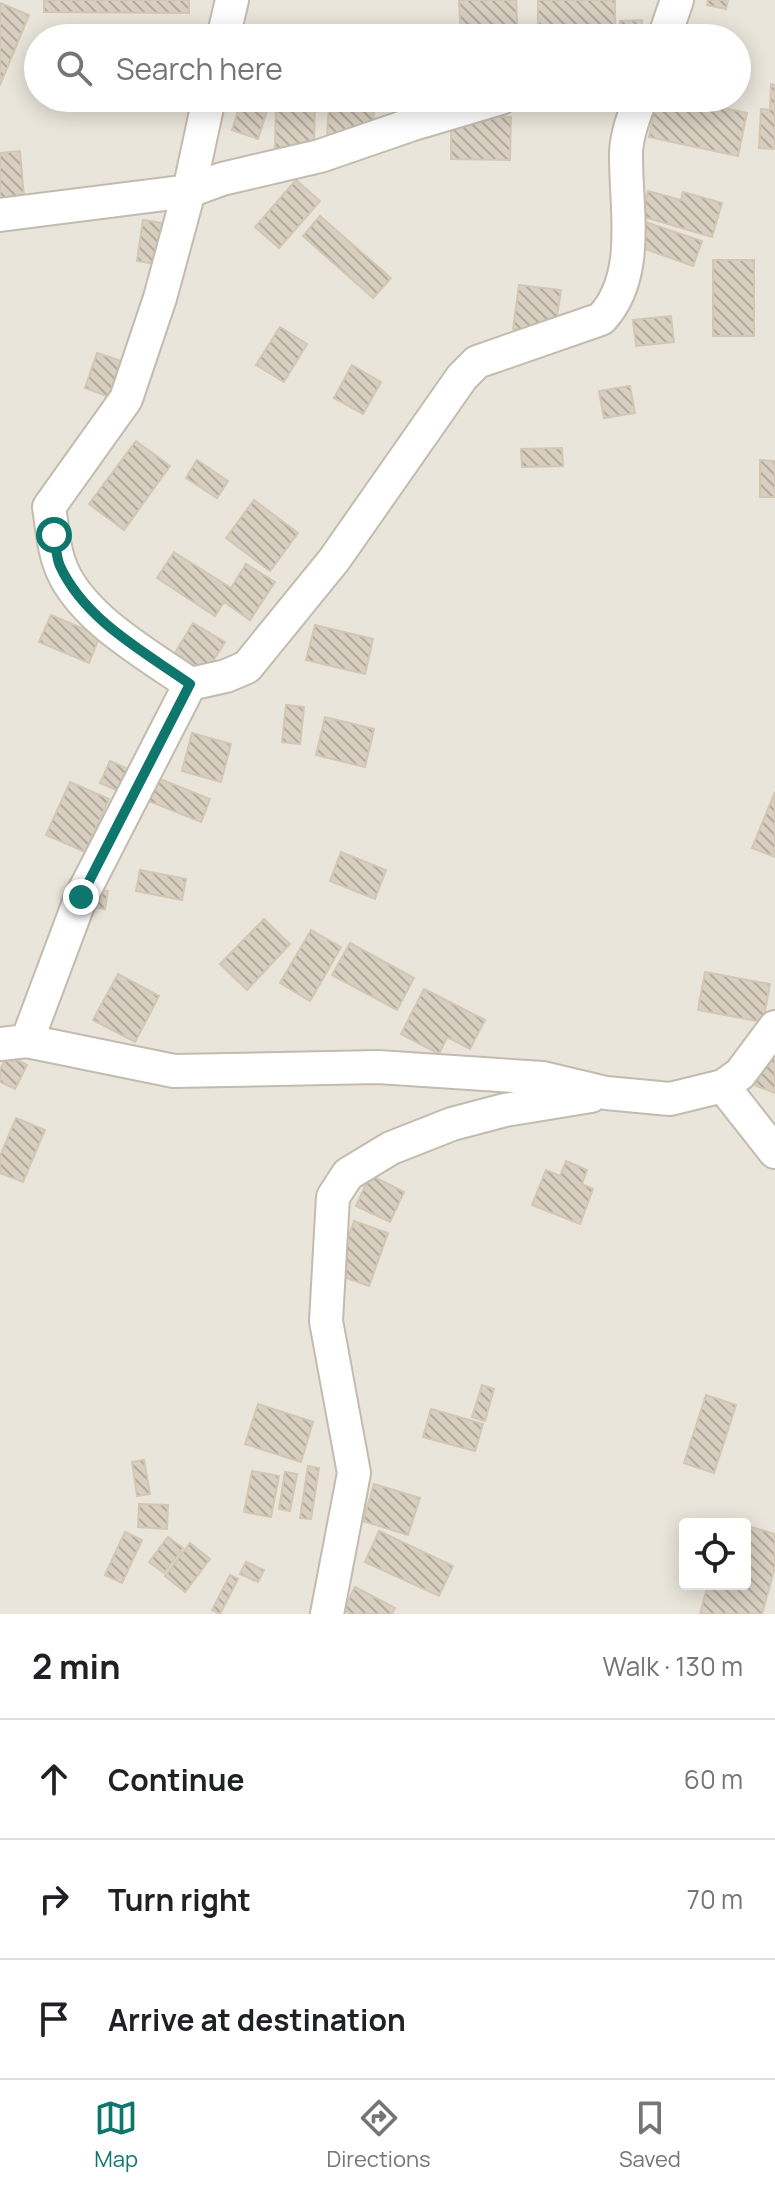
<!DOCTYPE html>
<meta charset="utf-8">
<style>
:root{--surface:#fff;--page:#f2f2f2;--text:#202124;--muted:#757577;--line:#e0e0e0;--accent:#0f766e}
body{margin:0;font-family:Manrope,sans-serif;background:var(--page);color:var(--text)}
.controls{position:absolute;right:24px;bottom:24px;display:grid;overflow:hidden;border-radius:8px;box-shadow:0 4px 20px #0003}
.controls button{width:72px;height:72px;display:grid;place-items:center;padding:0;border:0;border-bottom:2px solid var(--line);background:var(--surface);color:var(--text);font:40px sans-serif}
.stop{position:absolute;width:24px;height:24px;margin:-18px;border:6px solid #0f766e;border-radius:50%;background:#fff}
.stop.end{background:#0f766e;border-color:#fff;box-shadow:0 2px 8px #0008}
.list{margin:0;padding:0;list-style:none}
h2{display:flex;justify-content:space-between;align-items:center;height:104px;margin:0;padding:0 32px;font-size:34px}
h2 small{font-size:26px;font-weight:400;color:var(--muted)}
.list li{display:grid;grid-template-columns:52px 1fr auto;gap:24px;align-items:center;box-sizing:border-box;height:120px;padding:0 32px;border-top:2px solid var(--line)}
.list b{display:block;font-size:30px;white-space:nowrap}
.list em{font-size:26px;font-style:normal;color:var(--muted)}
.icon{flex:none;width:44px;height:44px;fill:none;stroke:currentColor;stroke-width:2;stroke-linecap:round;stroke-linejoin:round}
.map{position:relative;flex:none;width:775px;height:1614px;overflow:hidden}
.search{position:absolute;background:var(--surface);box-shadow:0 4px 20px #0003;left:24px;right:24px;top:24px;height:88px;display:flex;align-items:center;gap:20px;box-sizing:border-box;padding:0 28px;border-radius:44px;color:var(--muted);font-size:30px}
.sheet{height:464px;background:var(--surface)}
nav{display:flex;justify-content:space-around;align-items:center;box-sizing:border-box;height:112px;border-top:2px solid var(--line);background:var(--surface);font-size:22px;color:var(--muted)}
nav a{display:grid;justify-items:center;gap:4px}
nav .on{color:var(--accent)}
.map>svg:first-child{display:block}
.residential{fill:#eae5da;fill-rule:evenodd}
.building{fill:url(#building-back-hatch);stroke:#d3c7b4;stroke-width:2}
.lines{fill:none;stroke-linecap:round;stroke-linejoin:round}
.minor-casing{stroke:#c2bbae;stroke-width:36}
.minor{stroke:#fff;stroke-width:32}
.route{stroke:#0f766e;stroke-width:10}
</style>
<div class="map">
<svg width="775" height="1614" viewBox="0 0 775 1614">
<defs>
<pattern id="building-back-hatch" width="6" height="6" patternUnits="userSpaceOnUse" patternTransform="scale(2)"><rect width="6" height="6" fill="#d8cfc1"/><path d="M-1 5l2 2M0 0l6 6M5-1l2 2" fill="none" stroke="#b1aa9e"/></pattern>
</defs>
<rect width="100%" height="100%" fill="#f6f3ec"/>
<path class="residential" d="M0,0H775V1614H0ZM38,38H737V98H38ZM685,1524H745V1584H685Z"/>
<path class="building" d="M44,0H189V13L44,12Z
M459,0H516L518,38H461Z
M538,0H615V26L538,27Z
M708,0H728L726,9L707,5Z
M0,3L29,15L0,85Z
M642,20V38H620V21Z
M250,30H270V38H249Z
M771,84L775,85V149L759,148L761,109L770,110Z
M242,98H271L258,139L232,130Z
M383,98H411L409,113L382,109Z
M657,98H677L747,113L738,156L649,137Z
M276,99H315L314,150L275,149Z
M329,106L374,109L372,138L327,135Z
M451,116L511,117L510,160L451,159Z
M20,151L24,197L0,199V153Z
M296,180L320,201L279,248L255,227Z
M648,191L681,200L683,192L722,203L712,237L641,216Z
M320,216L391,278L373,298L303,236Z
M143,220L169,224L163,265L137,261Z
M645,222L702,241L693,266L637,246Z
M713,260H754V336H713Z
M519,285L561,290L554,335L513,329Z
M671,316L674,342L636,346L633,320Z
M280,327L307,344L284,382L256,365Z
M97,353L121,361L109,397L85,388Z
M352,365L381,382L363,414L334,398Z
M630,386L635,413L604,418L599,391Z
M136,441L170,466L124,530L89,504Z
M562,448L563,466L522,467L521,449Z
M197,460L228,481L217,498L186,478Z
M760,460L775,461V497H760Z
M254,500L298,533L270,571L226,538Z
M174,552L231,588L246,564L275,582L250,620L224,602L215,616L157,578Z
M51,615L100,636L89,663L39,642Z
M193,623L225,642L203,677L172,658Z
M315,625L373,639L365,674L306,660Z
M286,705L304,707L300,744L282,742Z
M325,717L374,729L365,767L316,755Z
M192,733L231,744L221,782L182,771Z
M110,761L133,771L123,793L100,783Z
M155,777L210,799L201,822L146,800Z
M70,782L109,799L85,852L46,835Z
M775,792V857L752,848Z
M341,852L386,870L375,899L330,881Z
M140,870L186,879L182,900L136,891Z
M94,889L108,891L105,909L91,907Z
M264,919L290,944L247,990L220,964Z
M311,930L341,947L310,1001L280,983Z
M350,943L414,978L397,1010L332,975Z
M705,972L770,984L763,1022L698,1010Z
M118,974L159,996L135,1042L93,1020Z
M424,989L485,1020L470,1049L447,1037L439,1054L401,1034Z
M767,1052L775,1055V1093L754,1085Z
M7,1055L27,1065L15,1089L0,1082V1070Z
M16,1118L45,1130L23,1182L0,1173V1156Z
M566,1161L587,1170L582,1184L593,1189L580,1224L532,1205L546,1170L560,1176Z
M370,1175L404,1192L390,1222L356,1206Z
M354,1221L388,1233L369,1286L335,1274Z
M482,1385L494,1389L485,1421L472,1417Z
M706,1395L736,1405L714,1473L684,1463Z
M258,1404L313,1422L301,1462L245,1444Z
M431,1409L483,1424L475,1451L423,1437Z
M144,1460L150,1494L137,1496L132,1462Z
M308,1466L319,1468L311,1519L300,1518Z
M252,1471L279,1476L271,1517L244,1512Z
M285,1472L297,1474L290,1511L279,1509Z
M374,1484L420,1498L408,1535L363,1521Z
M139,1504L168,1505L167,1529L138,1527Z
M745,1525L775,1534V1567L762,1614H700L708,1584H745Z
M379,1531L453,1566L439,1596L365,1562Z
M125,1532L142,1540L122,1583L105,1575Z
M168,1537L183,1548L164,1573L149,1562Z
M190,1543L210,1559L185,1592L165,1576Z
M246,1562L264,1570L258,1582L240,1574Z
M230,1575L238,1579L220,1614L212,1610Z
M355,1587L395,1608L392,1614H351L343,1610Z"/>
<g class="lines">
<g class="minor-casing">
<path id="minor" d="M223,38L232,0
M664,38L677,0
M209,98L189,191L160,298L126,399L49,507C52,525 53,545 59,562C76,615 147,654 190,684L226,676L247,667L334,560L462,377L477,362L601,319C642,276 625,206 626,152C627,133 634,115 641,98
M0,215L189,191L222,179L320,156L410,125L501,98
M27,1041L81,897L190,684
M0,1044L27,1041L174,1071L378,1067L543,1078L606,1093L670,1099L723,1086L740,1074L775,1027
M723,1086L775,1152
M327,1614L354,1473L326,1321L333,1197L348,1174L391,1148L452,1124L505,1110L591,1096"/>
</g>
<use href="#minor" class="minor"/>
</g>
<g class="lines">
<path class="route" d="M54,535C56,545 56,557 60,566C85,620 143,651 190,684L81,897"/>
</g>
</svg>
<div class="controls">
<button><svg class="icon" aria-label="locate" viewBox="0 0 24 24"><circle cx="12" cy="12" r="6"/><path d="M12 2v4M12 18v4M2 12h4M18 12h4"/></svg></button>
</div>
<div class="stop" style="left:54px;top:535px"></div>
<div class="stop end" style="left:81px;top:897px"></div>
<div class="search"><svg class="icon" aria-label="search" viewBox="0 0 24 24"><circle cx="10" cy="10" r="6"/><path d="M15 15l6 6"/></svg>Search here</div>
</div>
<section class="sheet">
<h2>2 min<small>Walk · 130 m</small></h2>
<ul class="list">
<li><svg class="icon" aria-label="ahead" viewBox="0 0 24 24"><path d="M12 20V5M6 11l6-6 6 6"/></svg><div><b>Continue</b></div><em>60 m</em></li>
<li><svg class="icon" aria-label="right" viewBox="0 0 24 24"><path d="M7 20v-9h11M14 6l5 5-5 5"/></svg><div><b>Turn right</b></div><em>70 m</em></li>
<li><svg class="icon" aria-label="arrive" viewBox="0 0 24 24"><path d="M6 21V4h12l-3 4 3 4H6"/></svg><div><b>Arrive at destination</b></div></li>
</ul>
</section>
<nav>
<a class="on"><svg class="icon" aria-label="map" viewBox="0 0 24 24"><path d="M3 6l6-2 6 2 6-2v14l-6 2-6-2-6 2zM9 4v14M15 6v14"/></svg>Map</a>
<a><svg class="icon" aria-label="directions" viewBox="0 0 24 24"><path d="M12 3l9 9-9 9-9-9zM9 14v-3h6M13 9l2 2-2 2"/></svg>Directions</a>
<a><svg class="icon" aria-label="saved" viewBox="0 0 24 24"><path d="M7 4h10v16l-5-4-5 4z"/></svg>Saved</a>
</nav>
